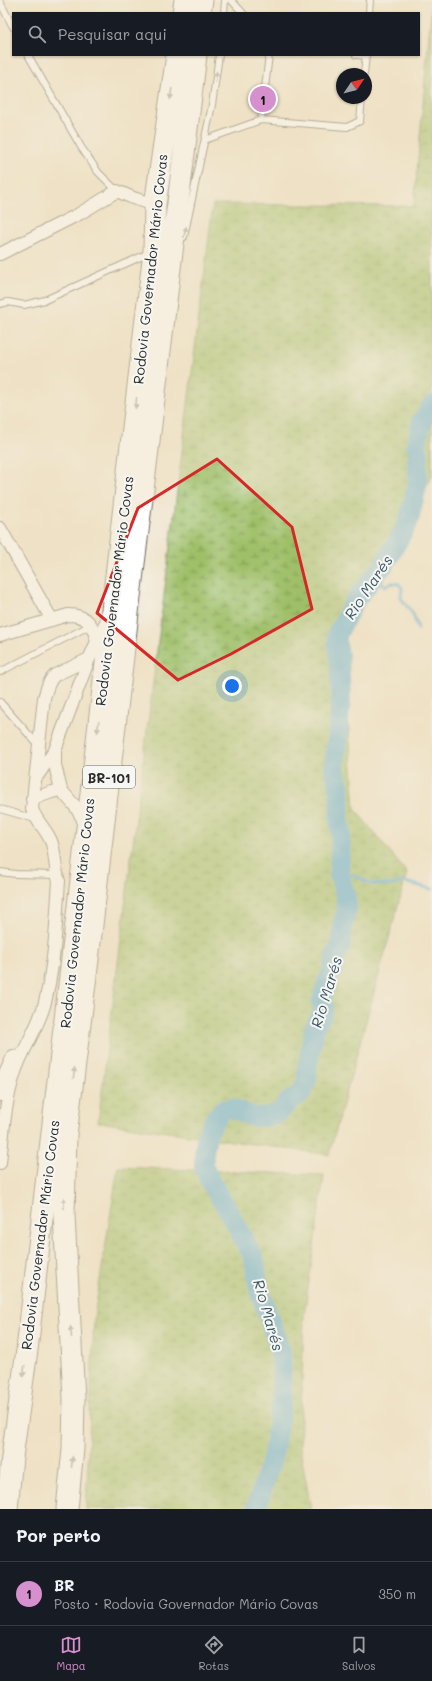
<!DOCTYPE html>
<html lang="pt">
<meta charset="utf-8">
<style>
:root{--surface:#171b24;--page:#20242c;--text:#f1f3f6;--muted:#9ea1a6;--line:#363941;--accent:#d690ce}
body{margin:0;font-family:Mali,sans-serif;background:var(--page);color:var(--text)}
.compass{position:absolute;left:336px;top:68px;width:36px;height:36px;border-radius:50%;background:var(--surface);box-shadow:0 1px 3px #0004;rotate:55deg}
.you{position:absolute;left:232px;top:686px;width:14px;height:14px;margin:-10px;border:3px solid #fff;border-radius:50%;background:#1a73e8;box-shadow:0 0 0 6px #1a73e833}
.badge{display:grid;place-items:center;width:26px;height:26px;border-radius:50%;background:var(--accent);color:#111;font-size:13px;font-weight:700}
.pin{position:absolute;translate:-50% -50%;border:2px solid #fff;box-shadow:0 1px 4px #0006}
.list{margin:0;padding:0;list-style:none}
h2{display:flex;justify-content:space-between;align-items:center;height:52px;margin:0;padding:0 16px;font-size:17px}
h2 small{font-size:13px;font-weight:400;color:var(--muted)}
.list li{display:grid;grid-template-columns:26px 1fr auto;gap:12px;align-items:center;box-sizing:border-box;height:64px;padding:0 16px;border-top:1px solid var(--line)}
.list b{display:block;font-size:15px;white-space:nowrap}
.list p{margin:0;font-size:13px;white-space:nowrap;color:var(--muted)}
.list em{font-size:13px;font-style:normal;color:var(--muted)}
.icon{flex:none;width:22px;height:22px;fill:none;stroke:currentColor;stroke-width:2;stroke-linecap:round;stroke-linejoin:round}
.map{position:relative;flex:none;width:432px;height:1509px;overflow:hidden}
.search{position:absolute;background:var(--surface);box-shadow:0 1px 3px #0004;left:12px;right:12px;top:12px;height:44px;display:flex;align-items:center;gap:10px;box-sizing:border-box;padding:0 14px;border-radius:0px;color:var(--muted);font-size:15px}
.sheet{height:116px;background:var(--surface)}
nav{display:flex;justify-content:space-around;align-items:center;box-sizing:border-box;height:56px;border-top:1px solid var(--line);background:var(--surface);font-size:11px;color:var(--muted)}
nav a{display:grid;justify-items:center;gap:2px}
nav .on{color:var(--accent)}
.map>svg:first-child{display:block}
.wetland{fill:url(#wetland-marsh);stroke:#65754a}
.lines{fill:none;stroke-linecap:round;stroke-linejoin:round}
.stream{stroke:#59aad4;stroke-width:3.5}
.river{stroke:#59aad4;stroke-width:20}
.service-casing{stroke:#706b61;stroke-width:8}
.minor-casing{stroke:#706b61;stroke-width:14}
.trunk-casing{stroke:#706b61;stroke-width:23}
.service{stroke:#fff;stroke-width:6}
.minor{stroke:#fff;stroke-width:12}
.trunk{stroke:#fff;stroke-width:21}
.oneway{fill:#a0a0a0}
.marked{fill:none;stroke:#d62828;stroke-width:3;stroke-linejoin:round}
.labels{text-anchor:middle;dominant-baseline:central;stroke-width:4;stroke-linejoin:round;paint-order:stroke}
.shield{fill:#f6f6f2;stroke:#686867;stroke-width:1}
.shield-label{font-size:13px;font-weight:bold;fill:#2b2b2b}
.street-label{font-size:14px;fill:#2b2b2b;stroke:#f6f6f2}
.water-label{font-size:15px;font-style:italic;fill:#3b5766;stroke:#f6f6f2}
</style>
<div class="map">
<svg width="432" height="1509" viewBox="0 0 432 1509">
<defs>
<pattern id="wetland-marsh" width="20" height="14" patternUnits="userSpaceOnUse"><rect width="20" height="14" fill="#9fbf68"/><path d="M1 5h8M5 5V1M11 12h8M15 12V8" fill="none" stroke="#829b56"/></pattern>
</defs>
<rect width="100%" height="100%" fill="#f6f6f2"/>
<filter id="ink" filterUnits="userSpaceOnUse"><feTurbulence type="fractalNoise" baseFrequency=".025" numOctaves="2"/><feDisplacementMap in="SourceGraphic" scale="8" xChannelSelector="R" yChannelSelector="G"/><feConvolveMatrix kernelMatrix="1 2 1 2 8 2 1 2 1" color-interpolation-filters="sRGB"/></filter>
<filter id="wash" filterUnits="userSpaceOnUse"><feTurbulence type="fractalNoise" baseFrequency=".012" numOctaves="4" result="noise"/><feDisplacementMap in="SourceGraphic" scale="16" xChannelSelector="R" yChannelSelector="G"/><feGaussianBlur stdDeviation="0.9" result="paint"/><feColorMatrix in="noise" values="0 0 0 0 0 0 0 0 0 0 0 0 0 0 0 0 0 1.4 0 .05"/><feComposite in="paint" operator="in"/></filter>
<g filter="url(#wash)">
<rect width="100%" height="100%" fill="#efe1c5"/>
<path class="wetland" d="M432,0V476L342,637L355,809L407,873L329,1155L98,1122L213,204L414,206Z
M118,1167L324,1175L304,1317L300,1448L311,1509H86L94,1317Z"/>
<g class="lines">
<path class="stream" d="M374,577L386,586L392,583L399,584L402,588L401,598L413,614L418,629
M341,879L348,875H354L371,884L392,885L404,882L432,889"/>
<path class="river" d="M256,1509L273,1454L282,1398L281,1354L259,1288L254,1258L226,1207L209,1180L204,1167V1153L207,1134L216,1117L222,1110L232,1108L254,1117H267L280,1112L289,1101L302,1093L307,1079V1069L314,1029L323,1012L324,1007L321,1002L328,980L333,970L335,956L341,944L343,923L347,908L345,894L339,874L341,831L339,819V787L334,768L341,699L339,655L337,644V634L356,599L384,565L408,523L418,482L417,461L419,456L416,445L422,420L432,405"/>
</g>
</g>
<g filter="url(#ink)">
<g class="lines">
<g class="service-casing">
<path id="service" d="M231,0L243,13
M0,2L13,27
M224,13L225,0
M369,13L370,0
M28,55L81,147L98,172L117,191
M356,55L366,56
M364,74L366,55
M261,120L269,55
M205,140L261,120L347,127L360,121L362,98
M184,237L212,105L219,55
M0,304L8,302L24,305L45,300L149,253
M0,672L91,625
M0,702L39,746
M0,809L35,819
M0,872L16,874L57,875"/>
</g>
<g class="minor-casing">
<path id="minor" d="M0,254L79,214L117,191L133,198L155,205
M0,528L52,620
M0,635L68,615C87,615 93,624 97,642
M55,750V765L61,790L75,806L86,824
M38,775L55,750L89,659L105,624
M32,799L52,792L61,790
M0,1095L4,1076L13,1056
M0,1163C3,1133 5,1101 15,1072C23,1048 39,1027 45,1002C55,963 56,921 59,881C54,868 56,853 51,841C46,829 36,821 32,809L44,698C47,689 48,681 55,675L89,659"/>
</g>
<g class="trunk-casing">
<path id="trunk" d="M183,13L185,0
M200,13L202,0
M7,1509L12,1457L27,1350L131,445L154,251L155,205L177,55
M67,1509L73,1449L74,1398L64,1216L66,1135L88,960L128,613L196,55"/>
</g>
<use href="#service" class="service"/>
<use href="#minor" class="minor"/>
<use href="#trunk" class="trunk"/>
</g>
<defs><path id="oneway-solid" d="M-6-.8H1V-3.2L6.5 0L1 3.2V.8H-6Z"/></defs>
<g class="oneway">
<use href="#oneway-solid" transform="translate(216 77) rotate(-83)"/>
<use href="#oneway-solid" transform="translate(171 94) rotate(98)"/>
<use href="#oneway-solid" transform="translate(185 232) rotate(-77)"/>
<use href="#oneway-solid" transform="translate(136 403) rotate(97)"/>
<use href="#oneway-solid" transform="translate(98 727) rotate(97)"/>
<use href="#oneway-solid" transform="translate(74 1073) rotate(-83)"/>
<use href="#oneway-solid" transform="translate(64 1203) rotate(-89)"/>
<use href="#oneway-solid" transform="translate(71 1332) rotate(-95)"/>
<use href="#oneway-solid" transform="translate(24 1371) rotate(98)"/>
<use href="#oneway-solid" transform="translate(72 1462) rotate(-85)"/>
</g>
</g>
<path d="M0 0H432V1509H0ZM217,459L292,527L312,609L231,654L178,680L97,613L138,508Z" fill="#efe1c5" fill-opacity=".55" fill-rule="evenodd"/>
<path class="marked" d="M217,459L292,527L312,609L231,654L178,680L97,613L138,508Z"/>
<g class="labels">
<rect class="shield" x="83" y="766" width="52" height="22" rx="3"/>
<g class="shield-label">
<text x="109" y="777">BR-101</text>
</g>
<g class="street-label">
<text transform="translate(150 269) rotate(-84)">Rodovia Governador Mário Covas</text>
<text transform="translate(114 591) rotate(-83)">Rodovia Governador Mário Covas</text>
<text transform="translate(77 913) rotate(-84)">Rodovia Governador Mário Covas</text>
<text transform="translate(40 1235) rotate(-83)">Rodovia Governador Mário Covas</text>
</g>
<g class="water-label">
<text transform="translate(368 587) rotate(-56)">Rio Marés</text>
<text transform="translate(326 992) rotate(-73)">Rio Marés</text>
<text transform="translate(269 1315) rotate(74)">Rio Marés</text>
</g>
</g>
</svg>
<svg class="compass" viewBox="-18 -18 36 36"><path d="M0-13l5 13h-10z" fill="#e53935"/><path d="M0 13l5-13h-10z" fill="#9ea1a6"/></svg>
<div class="you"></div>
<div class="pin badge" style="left:263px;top:99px">1</div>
<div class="search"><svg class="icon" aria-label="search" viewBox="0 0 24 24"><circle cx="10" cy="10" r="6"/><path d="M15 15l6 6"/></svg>Pesquisar aqui</div>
</div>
<section class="sheet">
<h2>Por perto<small></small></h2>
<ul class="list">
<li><span class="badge">1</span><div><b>BR</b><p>Posto · Rodovia Governador Mário Covas</p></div><em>350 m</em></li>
</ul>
</section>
<nav>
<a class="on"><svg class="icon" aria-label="map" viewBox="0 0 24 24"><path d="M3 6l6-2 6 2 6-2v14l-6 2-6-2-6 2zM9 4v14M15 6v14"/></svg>Mapa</a>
<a><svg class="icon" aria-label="directions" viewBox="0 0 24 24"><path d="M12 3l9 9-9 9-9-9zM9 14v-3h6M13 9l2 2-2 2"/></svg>Rotas</a>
<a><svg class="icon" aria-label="saved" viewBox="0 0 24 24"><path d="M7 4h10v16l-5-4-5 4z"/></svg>Salvos</a>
</nav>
